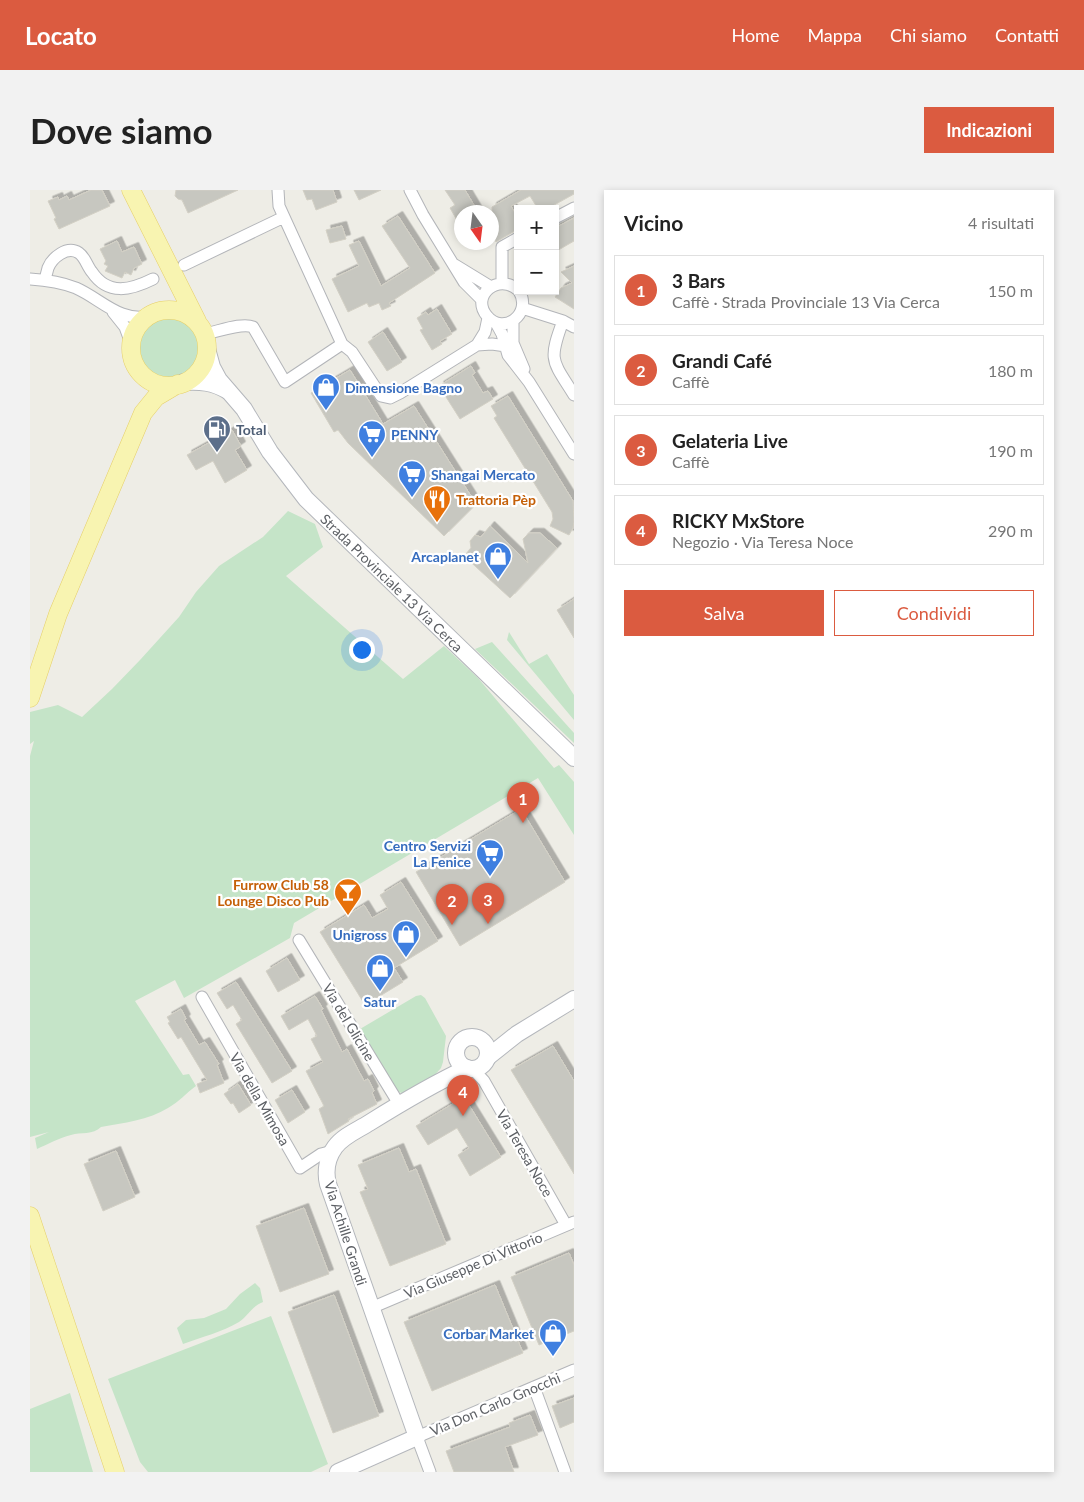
<!DOCTYPE html>
<html lang="it">
<meta charset="utf-8">
<style>
:root{--surface:#fff;--page:#f2f2f2;--text:#222;--muted:#767676;--line:#e0e0e0;--accent:#db5b40}
body{margin:0;font-family:Lato,sans-serif;background:var(--page);color:var(--text)}
.controls{position:absolute;right:15px;top:15px;display:grid;overflow:hidden;border-radius:0px;box-shadow:0 2px 8px #0003}
.controls button{width:45px;height:45px;display:grid;place-items:center;padding:0;border:0;border-bottom:1px solid var(--line);background:var(--surface);color:var(--text);font:25px sans-serif}
.compass{position:absolute;left:424px;top:15px;width:45px;height:45px;border-radius:50%;background:var(--surface);box-shadow:0 2px 8px #0003;rotate:166deg}
.you{position:absolute;left:331px;top:459px;width:18px;height:18px;margin:-12px;border:4px solid #fff;border-radius:50%;background:#1a73e8;box-shadow:0 0 0 8px #1a73e833}
.badge{display:grid;place-items:center;width:32px;height:32px;border-radius:50%;background:var(--accent);color:#fff;font-size:16px;font-weight:700}
.pin{position:absolute;translate:-50% -41px;filter:drop-shadow(0 1px 2px #0008)}
.pin::after{content:'';position:absolute;top:26px;width:18px;height:15px;background:inherit;clip-path:polygon(0 0,100% 0,50% 100%)}
.list{margin:0;padding:0;list-style:none}
h2{display:flex;justify-content:space-between;align-items:center;height:65px;margin:0;padding:0 20px;font-size:21px}
h2 small{font-size:16px;font-weight:400;color:var(--muted)}
.list li{display:grid;grid-template-columns:32px 1fr auto;gap:15px;align-items:center;box-sizing:border-box;height:70px;margin:0 10px 10px;padding:0 10px;border:1px solid var(--line);border-radius:0px}
.list b{display:block;font-size:19px;white-space:nowrap}
.list p{margin:0;font-size:16px;white-space:nowrap;color:var(--muted)}
.list em{font-size:16px;font-style:normal;color:var(--muted)}
.actions{display:flex;gap:10px;padding:15px 20px}
.actions a{flex:1;padding:11px 0;border:1px solid var(--accent);border-radius:0px;text-align:center;font-size:18px;color:var(--accent)}
.actions .main{background:var(--accent);color:#fff}
.map{position:relative;flex:none;width:544px;height:1282px;overflow:hidden;border-radius:0px}
header{display:flex;align-items:center;gap:30px;box-sizing:border-box;height:70px;padding:0 25px;background:var(--accent);color:#fff}
header strong{font-size:24px}
nav{display:flex;gap:28px;margin-inline-start:auto;font-size:18px}
.intro{display:flex;align-items:center;justify-content:space-between;box-sizing:border-box;height:120px;padding:0 30px}
h1{margin:0;font-size:35px}
.button{padding:12px 22px;border-radius:0px;background:var(--accent);color:#fff;font-size:18px;font-weight:700}
main{display:flex;gap:30px;padding:0 30px}
aside{flex:1;background:var(--surface);border-radius:0px;box-shadow:0 2px 8px #0003}
.map>svg:first-child{display:block}
.green{fill:#c5e4c8}
.building{fill:#c7c7c0;stroke:#d3d0c5;filter:url(#shadow)}
.lines{fill:none;stroke-linecap:round;stroke-linejoin:round}
.street-casing{stroke:#b3b5b9;stroke-width:13}
.secondary-casing{stroke:#b4b7bc;stroke-width:18}
.primary-casing{stroke:#e6cf68;stroke-width:19}
.street{stroke:#fff;stroke-width:11}
.secondary{stroke:#fff;stroke-width:16}
.primary{stroke:#f8f4b1;stroke-width:18}
.labels{text-anchor:middle;dominant-baseline:central;stroke-width:4.5;stroke-linejoin:round;paint-order:stroke}
.shop-label{font-size:14px;font-weight:bold;fill:#366cbe;stroke:#fff;text-anchor:end}
.service-label{font-size:14px;font-weight:bold;fill:#4e5e75;stroke:#fff;text-anchor:start}
.food-label{font-size:14px;font-weight:bold;fill:#c56008;stroke:#fff;text-anchor:start}
.street-label{font-size:14px;fill:#5d6065;stroke:#fff}
</style>
<header>
<strong>Locato</strong>
<nav><a>Home</a><a>Mappa</a><a>Chi siamo</a><a>Contatti</a></nav>
</header>
<div class="intro"><h1>Dove siamo</h1><a class="button">Indicazioni</a></div>
<main>
<div class="map">
<svg width="544" height="1282" viewBox="0 0 544 1282">
<defs>
<filter id="shadow"><feDropShadow dx="4.5" dy="-4.5" stdDeviation="0" flood-color="#0004"/></filter>
</defs>
<rect width="100%" height="100%" fill="#eeede6"/>
<path class="green" d="M109 158a30 30 0 1 1 60 0a30 30 0 1 1-60 0Z
M258,321L285,334L293,357L256,386L373,489L414,456L448,488L524,578L529,575L544,592V645L508,588L264,733L260,748L154,808L145,790L105,811L153,885L159,884L166,896C156,903 149,912 138,918C119,930 93,933 71,937C63,945 51,942 41,945C29,948 18,954 7,959L5,948L19,942L0,947V566L4,551L0,554V522L28,515L52,527L82,499L110,470L149,427L166,402L189,376L233,347Z
M479,442L499,474L517,464L544,505V530L477,450Z
M462,452L544,543V553L445,459Z
M391,805L395,808L416,846L413,872L411,878L403,887L374,904L367,901L330,839L386,806Z
M225,1093L230,1098L233,1112C221,1117 219,1125 209,1132C192,1142 172,1147 153,1154L147,1138L156,1130L174,1128L196,1119L210,1104Z
M241,1126L298,1274L281,1282H118L110,1272L78,1189Z
M40,1203L63,1282H0V1219Z"/>
<path class="building" d="M61,0H72L80,16L29,39L24,29L26,28L18,11L28,7L29,10L37,6L39,10Z
M146,0H208L158,23L152,10L148,9L145,6Z
M273,0H303L307,12L286,20L282,9L277,10Z
M324,0H351L329,10Z
M415,0H435L448,22H432V39L420,18L425,15Z
M491,0H544V4L517,19H508L500,6L481,16L488,28V39L466,52L462,44V17Z
M368,26L405,83L359,113L361,116L352,120L349,113L339,117L337,113L318,122L302,89L329,76L319,55L329,51L351,96L380,78L352,36Z
M544,28V51L525,62V38Z
M312,36L316,49L300,53L296,40Z
M87,51L92,62L104,57L112,74L104,78L101,85L95,82L92,88L75,81L78,76L74,74L76,71L70,59Z
M544,76V119L525,107L531,98L542,93L531,82Z
M407,119L422,144L410,151L412,154L402,160L390,140L393,139L387,128L396,122L398,125Z
M353,142L372,172L357,181L338,152Z
M441,176L445,183L442,185L453,203L458,201L463,209L430,229L409,196Z
M320,180L353,234L384,216L446,314L414,346L318,253L308,240L304,242L281,203Z
M478,206L543,311L544,332L543,338L539,345L520,336L523,329L522,322L464,228L467,226L461,216Z
M202,240L211,256L205,260L217,280L195,293L183,271L166,280L157,265Z
M460,336L498,373L493,349L499,343H510L527,358L480,408L434,366L441,358L440,351L445,345L451,347Z
M544,409V448L527,420Z
M491,619L535,692L430,756L386,682Z
M371,692L408,751L364,778L373,792L335,815L290,742L334,715L342,728L358,719L350,705Z
M257,768L270,790L248,802L236,781Z
M206,792L262,881L242,893L206,834L212,830L203,815L197,819L187,803Z
M285,806L293,819L291,820L312,862L317,859L334,891L338,889L344,901L342,903L347,914L318,929L319,931L298,944L289,919L294,916L276,881L293,872L281,849L287,846L278,829L259,840L251,826Z
M151,819L156,829L154,830L169,855L175,852L189,874L187,875L194,893L170,903L167,894L177,890L151,847L148,849L138,833L140,832L137,827Z
M523,856L544,891V984L481,880Z
M208,894L221,915L209,923L203,913L201,914L194,904Z
M262,900L275,922L258,933L245,910Z
M434,907L471,967L440,986L428,965L439,958L427,938L398,955L386,936Z
M369,958L379,982L386,979L416,1054L360,1076L330,1002L338,999L328,975Z
M86,961L105,1007L73,1021L54,974Z
M274,1018L299,1084L250,1102L226,1036Z
M539,1063L544,1075V1141L509,1155L481,1087Z
M465,1095L493,1163L402,1201L374,1132Z
M304,1105L349,1226L303,1243L258,1122Z
M544,1208V1232L530,1238L522,1216Z
M500,1225L508,1245L475,1257L484,1282H424L416,1261L480,1237L479,1233Z"/>
<g class="lines">
<g class="street-casing">
<path id="street" d="M248,0L249,16L254,27L312,154L322,162L351,206L360,208L370,203L447,155L455,142L458,128
M380,0L393,25L434,92L452,110
M525,28L544,18
M154,75L254,27
M425,75L461,97
M0,89C16,90 31,92 46,98C71,109 90,133 120,126
M15,89C16,86 17,82 18,78C22,68 37,55 49,63C55,67 57,76 62,82C78,106 101,100 123,89
M472,93V57L488,48
M488,100C468,82 440,106 457,126C473,146 503,124 489,101
M492,118L533,131L544,137
M83,122L95,137L102,156
M483,131V153L494,179
M533,131C518,171 522,170 544,205
M466,133L472,144L478,165L499,192L544,264
M174,144C187,142 212,132 223,137L255,192L312,154
M447,155L462,154L476,156
M269,750L369,914
M172,807L270,978L291,964L303,961
M442,878L454,891L536,1035
M341,1118L544,1032
M504,1197L535,1282
M400,1282L387,1247L544,1180"/>
</g>
<g class="secondary-casing">
<g id="secondary">
<path id="s1" d="M177,159L182,177L189,190L214,219L240,262L276,309L544,568"/>
<path d="M154,192C170,191 183,192 198,201"/>
<circle cx="442" cy="863" r="16"/>
<path d="M458,867L487,844L544,809"/>
<path d="M308,1282L387,1247L298,994C295,982 297,968 305,957C313,946 328,940 339,933C371,913 403,894 437,878"/>
</g>
</g>
<g class="primary-casing">
<path id="primary" d="M101,0L167,131
M101 158a38 38 0 1 1 76 0a38 38 0 1 1-76 0Z
M0,508L28,424L113,223L126,207L148,194
M0,1026L85,1282"/>
</g>
<use href="#street" class="street"/>
<use href="#secondary" class="secondary"/>
<use href="#primary" class="primary"/>
</g>
<defs>
<g id="shop-pin" transform="scale(1.4375)"><path d="M0 17L-7.5 6A9.5 9.5 0 1 1 7.5 6Z" fill="#3f7fe0" stroke="#fff"/><path d="M-5-2.5h2.3a2.7 3.5 0 0 1 5.4 0H5L5.5 6h-11ZM-1.5-2.5h3a1.5 2.3 0 0 0-3 0Z" fill="#fff"/></g>
<g id="fuel-pin" transform="scale(1.4375)"><path d="M0 17L-7.5 6A9.5 9.5 0 1 1 7.5 6Z" fill="#5c6f8a" stroke="#fff"/><path d="M-5.5-6h7V0h2V4h1.3V-2.5L3-4.5l.8-.8L6-3V5H2.5V1h-1V6h-7ZM-4.2-4.7v3.2H.2V-4.7Z" fill="#fff"/></g>
<g id="supermarket-pin" transform="scale(1.4375)"><path d="M0 17L-7.5 6A9.5 9.5 0 1 1 7.5 6Z" fill="#3f7fe0" stroke="#fff"/><path d="M-6-5.5h2.5l.6 2H6L4.5 2H-2.5L-4.4-4H-6ZM-1.5 3.2a1.3 1.3 0 1 0 .1 0ZM3 3.2a1.3 1.3 0 1 0 .1 0Z" fill="#fff"/></g>
<g id="restaurant-pin" transform="scale(1.4375)"><path d="M0 17L-7.5 6A9.5 9.5 0 1 1 7.5 6Z" fill="#e8710a" stroke="#fff"/><path d="M-5-6h1v4h1v-4h1v4h1v-4h1v5L-1.5 .5V6h-2V.5L-5-1ZM5-6V6H3V1.5H1.5Q1.5-4 5-6Z" fill="#fff"/></g>
<g id="bar-pin" transform="scale(1.4375)"><path d="M0 17L-7.5 6A9.5 9.5 0 1 1 7.5 6Z" fill="#e8710a" stroke="#fff"/><path d="M-6-5H6L.8 .8V4.5H3.5V6h-7V4.5H-.8V.8Z" fill="#fff"/></g>
</defs>
<g fill-rule="evenodd">
<use href="#shop-pin" x="296" y="197"/>
<use href="#fuel-pin" x="187" y="239"/>
<use href="#supermarket-pin" x="342" y="244"/>
<use href="#supermarket-pin" x="382" y="284"/>
<use href="#restaurant-pin" x="407" y="309"/>
<use href="#shop-pin" x="468" y="366"/>
<use href="#supermarket-pin" x="460" y="663"/>
<use href="#bar-pin" x="318" y="702"/>
<use href="#shop-pin" x="376" y="744"/>
<use href="#shop-pin" x="350" y="778"/>
<use href="#shop-pin" x="523" y="1143"/>
</g>
<g class="labels">
<g class="shop-label">
<text x="315" y="197" text-anchor="start">Dimensione Bagno</text>
<text x="361" y="244" text-anchor="start">PENNY</text>
<text x="401" y="284" text-anchor="start">Shangai Mercato</text>
<text x="449" y="366">Arcaplanet</text>
<text x="441" y="655">Centro Servizi<tspan x="441" dy="16">La Fenice</tspan></text>
<text x="357" y="744">Unigross</text>
<text x="350" y="811" text-anchor="middle">Satur</text>
<text x="504" y="1143">Corbar Market</text>
</g>
<g class="service-label">
<text x="206" y="239">Total</text>
</g>
<g class="food-label">
<text x="426" y="309">Trattoria Pèp</text>
<text x="299" y="694" text-anchor="end">Furrow Club 58<tspan x="299" dy="16">Lounge Disco Pub</tspan></text>
</g>
<g class="street-label">
<text stroke="none"><textPath href="#s1" startOffset="301">Strada Provinciale 13 Via Cerca</textPath></text>
<text transform="translate(319 832) rotate(59)">Via del Glicine</text>
<text transform="translate(230 909) rotate(60)">Via della Mimosa</text>
<text transform="translate(495 963) rotate(60)">Via Teresa Noce</text>
<text transform="translate(316 1043) rotate(72)">Via Achille Grandi</text>
<text transform="translate(443 1075) rotate(-23)">Via Giuseppe Di Vittorio</text>
<text transform="translate(465 1214) rotate(-23)">Via Don Carlo Gnocchi</text>
</g>
</g>
</svg>
<div class="controls">
<button>+</button>
<button>−</button>
</div>
<svg class="compass" viewBox="-18 -18 36 36"><path d="M0-13l5 13h-10z" fill="#e53935"/><path d="M0 13l5-13h-10z" fill="#767676"/></svg>
<div class="you"></div>
<div class="pin badge" style="left:493px;top:633px">1</div>
<div class="pin badge" style="left:422px;top:735px">2</div>
<div class="pin badge" style="left:458px;top:734px">3</div>
<div class="pin badge" style="left:433px;top:926px">4</div>
</div>
<aside>
<h2>Vicino<small>4 risultati</small></h2>
<ul class="list">
<li><span class="badge">1</span><div><b>3 Bars</b><p>Caffè · Strada Provinciale 13 Via Cerca</p></div><em>150 m</em></li>
<li><span class="badge">2</span><div><b>Grandi Café</b><p>Caffè</p></div><em>180 m</em></li>
<li><span class="badge">3</span><div><b>Gelateria Live</b><p>Caffè</p></div><em>190 m</em></li>
<li><span class="badge">4</span><div><b>RICKY MxStore</b><p>Negozio · Via Teresa Noce</p></div><em>290 m</em></li>
</ul>
<div class="actions"><a class="main">Salva</a><a>Condividi</a></div>
</aside>
</main>
